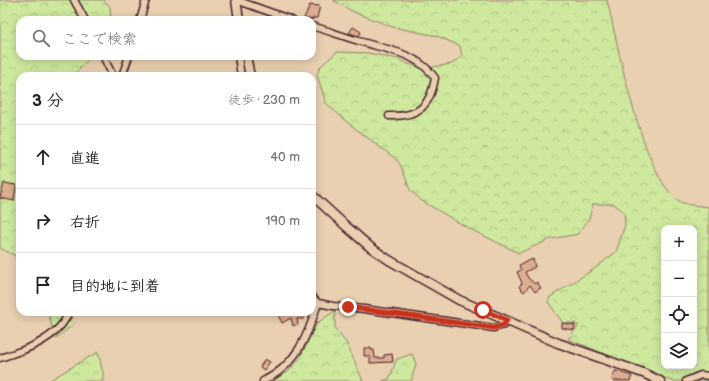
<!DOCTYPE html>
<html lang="ja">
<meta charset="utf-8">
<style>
:root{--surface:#fff;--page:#f2f2f2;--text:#222;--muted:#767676;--line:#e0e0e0}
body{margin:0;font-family:"Balsamiq Sans","Klee One",sans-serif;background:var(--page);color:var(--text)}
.controls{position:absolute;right:12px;bottom:12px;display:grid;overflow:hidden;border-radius:8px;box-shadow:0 2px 10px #0003}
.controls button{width:36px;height:36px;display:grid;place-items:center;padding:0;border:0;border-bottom:1px solid var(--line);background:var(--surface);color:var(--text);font:20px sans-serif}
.stop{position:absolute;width:12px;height:12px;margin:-9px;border:3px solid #c8321e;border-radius:50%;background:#fff}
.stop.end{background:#c8321e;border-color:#fff;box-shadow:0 1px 4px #0008}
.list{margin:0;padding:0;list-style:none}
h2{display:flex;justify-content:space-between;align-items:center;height:52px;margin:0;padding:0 16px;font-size:17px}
h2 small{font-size:13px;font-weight:400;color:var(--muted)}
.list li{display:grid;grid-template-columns:26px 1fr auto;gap:12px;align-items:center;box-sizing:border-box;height:64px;padding:0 16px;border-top:1px solid var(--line)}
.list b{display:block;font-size:15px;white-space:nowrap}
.list em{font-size:13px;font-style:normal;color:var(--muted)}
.icon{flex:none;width:22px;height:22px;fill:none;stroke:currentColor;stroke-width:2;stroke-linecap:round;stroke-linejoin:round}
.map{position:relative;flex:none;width:709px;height:381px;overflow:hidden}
.search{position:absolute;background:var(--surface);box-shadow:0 2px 10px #0003;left:16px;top:16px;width:300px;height:44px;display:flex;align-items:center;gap:10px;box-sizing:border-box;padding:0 14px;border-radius:12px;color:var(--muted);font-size:15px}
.panel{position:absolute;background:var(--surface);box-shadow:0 2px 10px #0003;left:16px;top:72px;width:300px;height:244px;border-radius:12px}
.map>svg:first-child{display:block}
.forest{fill:url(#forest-crowns);stroke:#8c8464;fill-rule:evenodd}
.building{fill:#dcad8e;stroke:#4a1f2b}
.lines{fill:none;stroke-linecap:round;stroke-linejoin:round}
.street-casing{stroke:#4a1f2b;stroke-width:9}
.secondary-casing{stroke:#4a1f2b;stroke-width:11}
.street{stroke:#e9d0b1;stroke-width:6}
.secondary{stroke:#e9d0b1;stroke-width:8}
.route{stroke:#c8321e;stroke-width:5}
</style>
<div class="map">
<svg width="709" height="381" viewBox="0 0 709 381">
<defs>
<pattern id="forest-crowns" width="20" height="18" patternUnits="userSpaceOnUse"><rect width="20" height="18" fill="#cee89e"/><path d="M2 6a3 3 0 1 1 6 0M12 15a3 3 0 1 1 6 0" fill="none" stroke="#b2c788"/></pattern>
</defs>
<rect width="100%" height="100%" fill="#e9d0b1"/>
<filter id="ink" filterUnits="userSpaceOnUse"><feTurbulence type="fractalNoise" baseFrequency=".025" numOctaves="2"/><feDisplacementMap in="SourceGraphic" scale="8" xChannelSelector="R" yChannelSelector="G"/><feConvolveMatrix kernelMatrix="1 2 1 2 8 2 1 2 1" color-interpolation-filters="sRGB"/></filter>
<g filter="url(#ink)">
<path class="forest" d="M0,0H104L110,7L111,20H20V56H91L73,76H20V258L0,248Z
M333,0H607C618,45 642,177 679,201C684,205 701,206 708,207L709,206V381H672L568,339L577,328L578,325L574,323H563L548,302L550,297L594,269L616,252L625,225L624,212L614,204H593L589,219L578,234L551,239L519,253L468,228L422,201L410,190L401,166L397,160L347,122L326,103L317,75L320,67L337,52L368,53L398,59L408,64L426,68L452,64L462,56L460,46L437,36L393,27L354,12ZM664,228H694V366H664Z
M335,311V329L347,344L363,381H272L288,372L300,358L317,323Z
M48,312H72L73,325L55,339Z
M98,352L103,373V381H48Z
M412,354L416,364L411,381H382L389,379L397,359Z"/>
<path class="building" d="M310,5L320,6L317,18H313L312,20L304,18Z
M353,27L361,32L359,36L349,33Z
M4,183L16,185L14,201L0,198Z
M533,259L535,267L525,272L528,278L535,284L537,282L541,288L535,292L530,285L524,292L519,287L522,283L517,272L521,270L519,265Z
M285,312H304V319H297L298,324L293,326L291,318L282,323L278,315Z
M562,323L575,325L574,330L562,328Z
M364,348H371V350H374L375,358H384V355L392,354L393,362L370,363V356H364Z
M265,359L270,362L264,370L260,367Z
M615,371L632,376L630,381H613L612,379Z"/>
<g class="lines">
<g class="street-casing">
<path id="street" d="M74,0L85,20
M236,0L292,20
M140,20L146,0
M312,26C329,31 345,37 362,42C388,50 418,53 435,78C430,107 418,117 389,116
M103,56L113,76
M238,56L241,76
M122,76L129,56
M312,297L318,303L333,306L364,309L494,328L504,325L507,320
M0,358C4,357 8,355 12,354C34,347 60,335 69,312
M263,381C296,366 308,335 318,303
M686,381L701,375L709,376"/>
</g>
<g class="secondary-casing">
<path id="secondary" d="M236,0L239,20
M246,56L250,76
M312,195L347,227L370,247L389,260L459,300L558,343L643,373L660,381"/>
</g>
<use href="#street" class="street"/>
<use href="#secondary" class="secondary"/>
</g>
</g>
<g class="lines" filter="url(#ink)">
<path class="route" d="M348,307L494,328L504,325L507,320L483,310"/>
</g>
</svg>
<div class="controls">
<button>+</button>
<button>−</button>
<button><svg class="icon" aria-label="locate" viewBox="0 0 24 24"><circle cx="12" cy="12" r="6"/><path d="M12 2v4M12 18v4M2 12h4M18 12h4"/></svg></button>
<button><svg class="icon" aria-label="layers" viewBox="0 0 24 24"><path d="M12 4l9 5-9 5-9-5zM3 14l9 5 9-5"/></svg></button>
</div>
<div class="stop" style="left:483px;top:310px"></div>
<div class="stop end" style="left:348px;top:307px"></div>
<div class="search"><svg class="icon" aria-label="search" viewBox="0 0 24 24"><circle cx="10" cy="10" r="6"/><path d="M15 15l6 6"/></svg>ここで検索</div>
<section class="panel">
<h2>3 分<small>徒歩 · 230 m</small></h2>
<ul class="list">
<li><svg class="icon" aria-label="ahead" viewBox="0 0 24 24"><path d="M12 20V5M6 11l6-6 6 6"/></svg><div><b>直進</b></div><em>40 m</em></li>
<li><svg class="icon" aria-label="right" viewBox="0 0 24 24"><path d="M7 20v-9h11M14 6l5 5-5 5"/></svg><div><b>右折</b></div><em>190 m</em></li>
<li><svg class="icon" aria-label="arrive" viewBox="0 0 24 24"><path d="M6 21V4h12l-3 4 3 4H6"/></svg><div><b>目的地に到着</b></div></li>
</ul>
</section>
</div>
